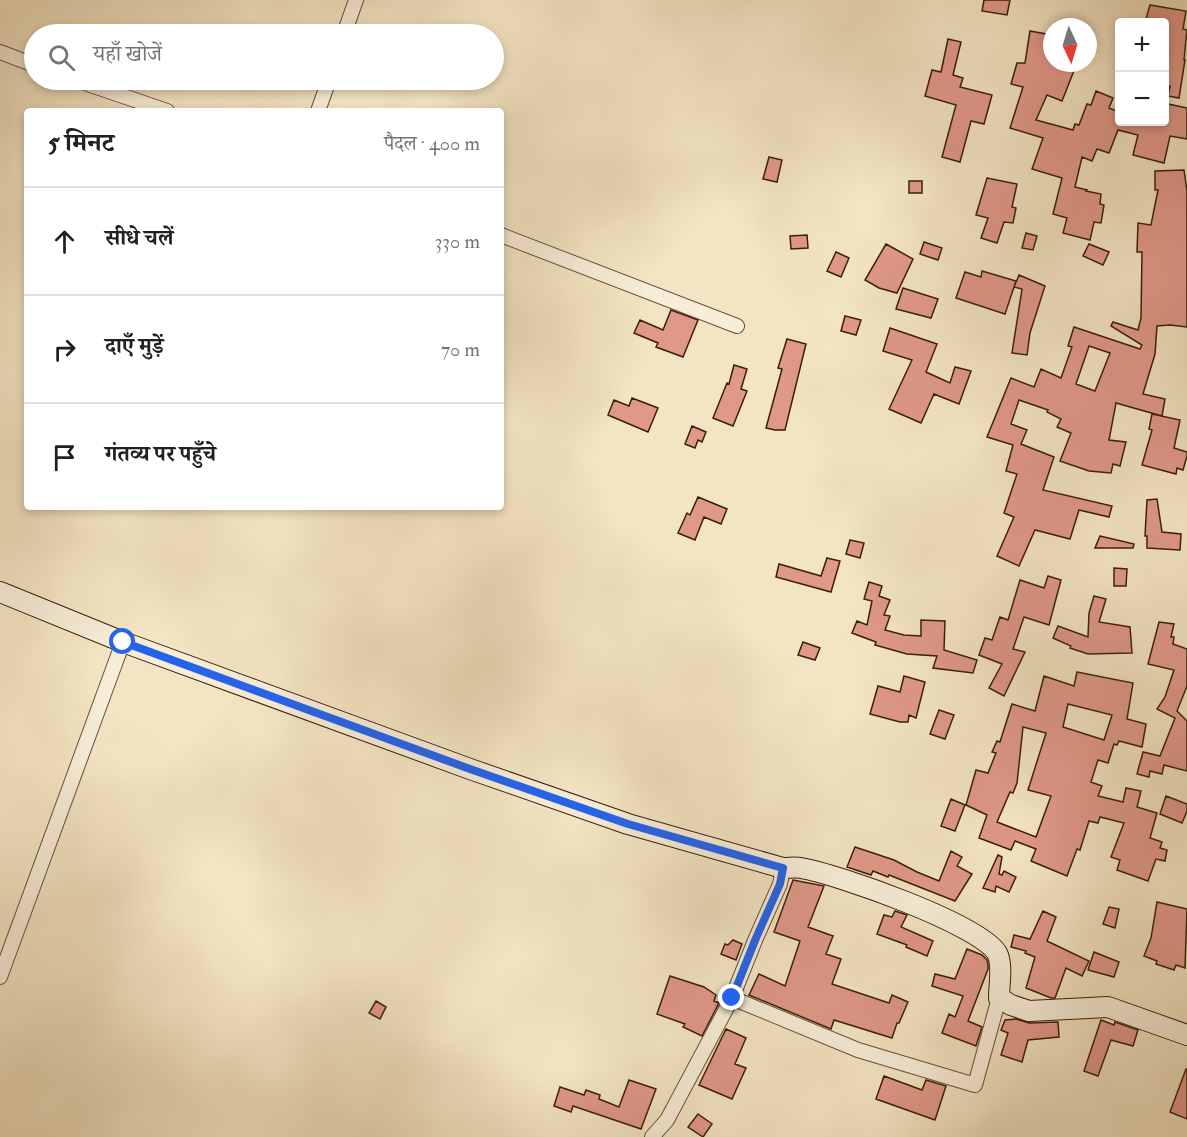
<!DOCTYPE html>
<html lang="hi">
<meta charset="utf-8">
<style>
:root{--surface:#fff;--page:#f2f2f2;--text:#202124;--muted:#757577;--line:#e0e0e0}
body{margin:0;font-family:"IM FELL Double Pica","Noto Serif Devanagari",serif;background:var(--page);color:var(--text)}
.controls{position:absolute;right:18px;top:18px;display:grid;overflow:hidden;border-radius:6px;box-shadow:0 3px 9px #0003}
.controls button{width:54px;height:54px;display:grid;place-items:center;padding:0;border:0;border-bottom:2px solid var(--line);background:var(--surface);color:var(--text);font:30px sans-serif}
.compass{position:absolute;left:1043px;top:18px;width:54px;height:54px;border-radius:50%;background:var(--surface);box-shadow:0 3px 9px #0003;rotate:176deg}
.stop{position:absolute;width:18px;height:18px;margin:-14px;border:4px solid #2563eb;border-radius:50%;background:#fff}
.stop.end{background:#2563eb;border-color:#fff;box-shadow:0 2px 6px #0008}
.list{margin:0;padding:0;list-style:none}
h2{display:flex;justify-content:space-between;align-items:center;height:78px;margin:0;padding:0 24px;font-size:26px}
h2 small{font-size:20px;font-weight:400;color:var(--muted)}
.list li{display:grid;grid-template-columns:39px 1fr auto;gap:18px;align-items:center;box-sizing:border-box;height:108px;padding:0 24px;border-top:2px solid var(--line)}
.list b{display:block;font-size:22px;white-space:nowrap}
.list em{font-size:20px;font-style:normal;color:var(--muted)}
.icon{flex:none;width:33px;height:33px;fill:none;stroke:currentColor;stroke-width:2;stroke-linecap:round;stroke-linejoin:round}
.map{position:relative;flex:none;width:1187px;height:1137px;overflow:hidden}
.search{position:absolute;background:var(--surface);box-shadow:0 3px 9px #0003;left:24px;top:24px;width:480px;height:66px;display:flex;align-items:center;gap:15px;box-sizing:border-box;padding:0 21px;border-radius:33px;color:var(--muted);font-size:22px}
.panel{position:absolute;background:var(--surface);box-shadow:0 3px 9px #0003;left:24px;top:108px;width:480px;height:402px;border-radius:6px}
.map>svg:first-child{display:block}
.building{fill:#e09889;stroke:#3a1e09;stroke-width:1.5;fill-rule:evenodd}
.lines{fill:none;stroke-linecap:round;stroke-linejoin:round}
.street-casing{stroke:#685038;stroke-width:16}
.secondary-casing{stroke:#3a1e09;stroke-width:22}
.street{stroke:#f7edd8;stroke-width:14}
.secondary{stroke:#f7edd8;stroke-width:20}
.route{stroke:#2563eb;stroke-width:8}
</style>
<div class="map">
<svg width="1187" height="1137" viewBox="0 0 1187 1137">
<rect width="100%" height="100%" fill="#f3e4c3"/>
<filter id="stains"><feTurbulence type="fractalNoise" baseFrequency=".00333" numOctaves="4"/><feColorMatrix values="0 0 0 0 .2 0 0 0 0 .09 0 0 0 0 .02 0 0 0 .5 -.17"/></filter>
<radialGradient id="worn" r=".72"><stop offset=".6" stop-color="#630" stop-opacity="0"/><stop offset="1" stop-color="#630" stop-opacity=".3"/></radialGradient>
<path class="building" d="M984,0H1010L1007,15L982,11Z
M1150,5L1186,11L1183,29L1187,30L1184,60H1185L1179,98L1168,96L1170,86L1164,85V22L1146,19Z
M1030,31L1052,35V63H1077L1062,101L1047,95L1036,120L1073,130L1075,124L1079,125L1087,104L1091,105L1096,91L1113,98L1109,108L1119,112V122H1146L1161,125L1162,122H1164L1168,104L1187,108V139L1170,136L1164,163L1133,155L1138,135L1118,130L1109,153L1097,149L1092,161L1082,157L1075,187L1087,190L1086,191L1101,194L1100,204L1104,205L1101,223L1094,222L1090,240L1063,233L1067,218L1053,214L1062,178L1032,169L1043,138L1010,128L1023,87L1011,84L1017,63H1025Z
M948,39L961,42L953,75L963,78L960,87L992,95L984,124L971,121L960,162L942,157L956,105L925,96L932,70L941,72Z
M769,157L782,160L777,182L763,179Z
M1184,170L1187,191V327L1170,325L1157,326L1155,354L1143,394L1165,399L1162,416L1116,403L1109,440L1126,442L1120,466L1113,464L1111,473L1089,471L1060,461L1071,433L1057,427L1061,419L1047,412L1048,410L1019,400L1011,424L1027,430L1021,444L1054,457L1043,490L1112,506L1109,517L1079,510L1070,539L1035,530L1019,566L997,556L1014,517L1004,513L1017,474L1006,471L1013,445L987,437L1011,378L1034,387L1041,369L1061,378L1072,347L1068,346L1074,327L1140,349L1142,345L1111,326L1113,322L1138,330L1141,318L1142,252H1137L1138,223L1151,225L1158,190H1155V171ZM1089,346L1110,353L1095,391L1076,384Z
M987,178L1017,184L1012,207L1016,208L1013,223L1004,222L997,243L981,238L988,218L976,215Z
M909,181H922V193H909Z
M1026,233L1037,236L1033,250L1022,248Z
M807,235L808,248L791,249L790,236Z
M924,242L942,248L938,260L920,254Z
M886,244L913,259L897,293L879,288L865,280Z
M1089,244L1109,252L1103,265L1083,256Z
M836,252L849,258L841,277L827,271Z
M982,271L1016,281L1005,314L956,298L965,272L981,277Z
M1019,275L1045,286L1030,333L1027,355L1012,353L1022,289L1014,287Z
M903,288L938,299L931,318L896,309Z
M671,310L698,320L683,357L656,347L658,343L634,333L640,320L663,330Z
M845,316L861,320L856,335L841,331Z
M890,328L937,344L926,372L950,383L955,367L971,371L959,404L934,394L921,423L889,409L912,360L883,351Z
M787,339L806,344L785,430H775L766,428L782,369L778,368Z
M734,365L747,369L741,389L747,391L733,426L713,418L727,383L729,384Z
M632,398L658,408L648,432L608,415L614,400L629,406Z
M1152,414L1180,420L1174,448L1187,452V456L1183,470L1177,468L1176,474L1142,465L1152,430L1149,429Z
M692,426L706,432L702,442L698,440L695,448L685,444Z
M698,497L727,509L721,524L704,517L695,540L678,533L687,513L690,515Z
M1157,499L1162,532L1181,534L1180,550L1147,548V536H1145L1147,500Z
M1100,536L1134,544L1133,548H1095Z
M850,540L864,543L860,558L846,554Z
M827,558L840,561L831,592L776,577L779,564L821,576Z
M1114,568L1127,569L1126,586H1114Z
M1048,576L1061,580L1049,625L1024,617L1013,649L1025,652L1004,696L989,688L1002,664L979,655L985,638L992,640L1000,617L1008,620L1020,580L1044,588Z
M869,582L882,586L879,596L890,600L884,615L890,616L885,630L904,635L921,636V620L945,621L944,650L977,660L973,673L933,668L937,656L907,654L875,645L876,642L852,633L857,621L867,625L872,601L864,599Z
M1094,596L1106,599L1099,622L1130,627L1132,653L1088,654L1070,648L1071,646L1053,638L1058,626L1088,637L1089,613Z
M1159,622L1174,624L1171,637H1174L1173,644L1187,649V686L1177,711L1187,721V771L1164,765L1162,774L1150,771L1149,777L1137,774L1143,752L1160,756L1175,718L1157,709L1165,697L1174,670L1148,664Z
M803,642L820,648L815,660L798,655Z
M1077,672L1133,683L1127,719L1146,724L1142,747L1119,741L1117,745L1114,744L1108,763L1098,760L1091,782L1102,786L1098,796L1123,802L1126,788L1141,791L1137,807L1157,813L1150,838L1162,842L1160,848L1167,850L1165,861L1156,859L1148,881L1117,870L1120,860L1111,857L1124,823L1100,817L1098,823L1089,821L1080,850L1077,849L1067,876L1031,861L1036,849L1015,841L1011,850L979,838L987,815L966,805L976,770L988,773L996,753L992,752L997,741L1000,742L1012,704L1035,711L1044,676L1074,686ZM1068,704L1112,715L1104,740L1063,727ZM1023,727L1046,733L1028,790L1051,796L1036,837L997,822L1010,792L1013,793L1017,783Z
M904,676L925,682L916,718L909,715L908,722H900L870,714L878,686L900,692Z
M939,710L954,715L945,739L930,734Z
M1166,796L1187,804V811L1182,823L1160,814Z
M951,799L965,805L955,831L941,826Z
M855,847L894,860L917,872L939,881L951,851L962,857L957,866L972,874L955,901L889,875L888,877L873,871L871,875L847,867Z
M998,855L1002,857L999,874L1002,875L1004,871L1016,877L1009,892L996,886L995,892L983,888Z
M793,880L824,886L808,927L833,936L826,954L841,959L832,984L889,1003L892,995L908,1002L899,1023H897L892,1038L834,1020L831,1029L749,995L759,974L785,986L800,941L774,932Z
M1157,902L1187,909L1185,968L1176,965L1174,970L1156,964L1157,961L1144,956L1151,938Z
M1109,907L1119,909L1115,928L1103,924Z
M895,911L907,915L901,927L933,941L927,956L906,947L907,945L877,934L884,915L892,917Z
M1043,911L1056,917L1047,941L1089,961L1082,976L1066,968L1055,998H1051L1026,988L1035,957L1025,953L1026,951L1011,947L1014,935L1030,939Z
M733,940L742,944L736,960L721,954L725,944L728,945Z
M967,949L982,955L987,960L988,964V969L968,1021L982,1027L976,1046L942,1033L949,1014L955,1017L963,996L932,986L935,974L955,979Z
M1094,952L1119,962L1114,977L1088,970Z
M670,976L704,987L716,995L714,1001L719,1003L702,1036L683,1027L685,1024L657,1014Z
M376,1001L386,1007L380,1019L369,1013Z
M1016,1019L1029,1023L1058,1022L1059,1037L1028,1040L1022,1062L1001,1055L1008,1033L1001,1030L1005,1020Z
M1101,1020L1114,1025L1115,1022L1138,1030L1133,1046L1111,1040L1098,1076L1084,1071Z
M726,1029L746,1038L735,1064L746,1068L732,1099L699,1085Z
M1186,1069H1187V1119L1170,1112Z
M884,1076L922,1090L926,1080L946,1086L935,1120L876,1099Z
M629,1080L656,1089L641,1129L573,1106L571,1112L554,1106L560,1087L584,1095L586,1090L600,1095L599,1099L619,1107Z
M698,1114L712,1124L703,1137L688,1127Z"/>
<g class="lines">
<g class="street-casing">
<path id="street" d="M344,34L356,0
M0,52L34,65
M76,80L167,111
M318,111L329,80
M501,235L737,326
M0,977L123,642
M732,998L858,1050L975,1085L999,998
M652,1137L667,1120L732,998L756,938L780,884L783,868"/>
</g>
<g class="secondary-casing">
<path id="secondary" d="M0,592L123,642L470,769L628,824L783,868C789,868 795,867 801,868C837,874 979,924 997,953C1003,964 999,985 999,998L1011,1005L1029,1011L1108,1007L1187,1035"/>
</g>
<use href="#street" class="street"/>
<use href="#secondary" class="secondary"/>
</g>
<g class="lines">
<path class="route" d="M123,642L470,769L628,824L783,868L780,884L756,938L732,998"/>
</g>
<rect width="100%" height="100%" filter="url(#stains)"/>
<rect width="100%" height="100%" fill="url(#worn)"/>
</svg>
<div class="controls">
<button>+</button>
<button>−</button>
</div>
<svg class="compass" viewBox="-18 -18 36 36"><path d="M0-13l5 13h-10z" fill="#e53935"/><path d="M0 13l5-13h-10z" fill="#757577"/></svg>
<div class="stop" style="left:123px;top:642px"></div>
<div class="stop end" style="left:732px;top:998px"></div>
<div class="search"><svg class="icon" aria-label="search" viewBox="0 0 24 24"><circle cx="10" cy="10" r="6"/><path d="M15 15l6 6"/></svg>यहाँ खोजें</div>
<section class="panel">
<h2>5 मिनट<small>पैदल · 400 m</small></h2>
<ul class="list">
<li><svg class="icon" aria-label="ahead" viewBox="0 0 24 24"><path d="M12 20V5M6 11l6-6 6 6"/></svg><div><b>सीधे चलें</b></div><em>330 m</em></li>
<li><svg class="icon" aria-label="right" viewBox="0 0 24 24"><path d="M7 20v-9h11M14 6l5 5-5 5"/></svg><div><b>दाएँ मुड़ें</b></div><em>70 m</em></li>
<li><svg class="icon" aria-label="arrive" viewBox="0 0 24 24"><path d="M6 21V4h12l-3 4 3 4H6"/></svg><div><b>गंतव्य पर पहुँचे</b></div></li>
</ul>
</section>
</div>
